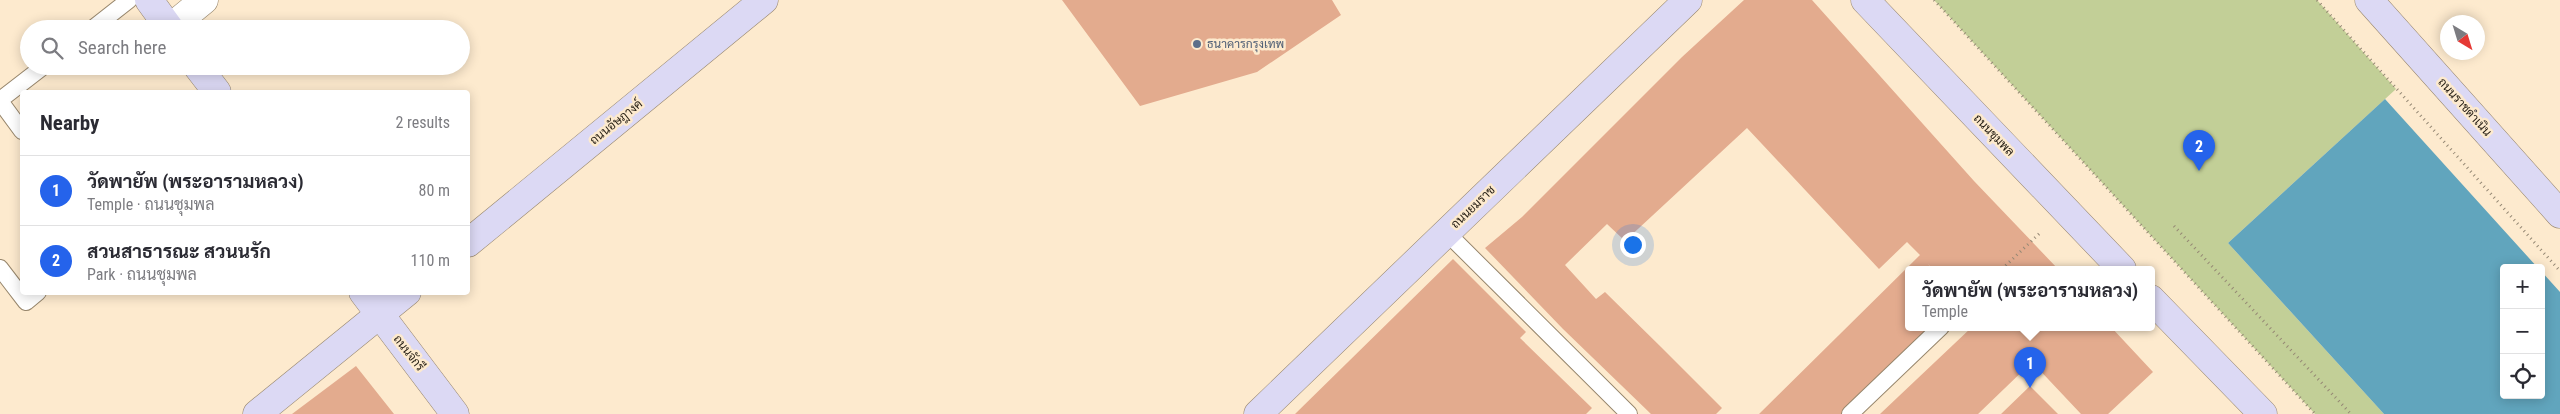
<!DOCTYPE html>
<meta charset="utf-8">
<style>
:root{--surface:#fff;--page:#f7f7f7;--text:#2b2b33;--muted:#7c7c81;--line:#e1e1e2;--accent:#2563eb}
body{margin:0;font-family:"Roboto Condensed",Sarabun,sans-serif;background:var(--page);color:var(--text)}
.controls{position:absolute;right:15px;bottom:15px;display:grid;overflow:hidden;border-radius:5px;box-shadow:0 2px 12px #0003}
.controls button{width:45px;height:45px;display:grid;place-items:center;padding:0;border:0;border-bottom:1px solid var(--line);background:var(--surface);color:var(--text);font:25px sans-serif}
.compass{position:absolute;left:2440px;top:15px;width:45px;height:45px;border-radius:50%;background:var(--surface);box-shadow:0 2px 12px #0003;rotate:142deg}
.you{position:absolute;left:1632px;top:244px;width:18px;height:18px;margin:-12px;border:4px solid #fff;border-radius:50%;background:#1a73e8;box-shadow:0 0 0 8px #1a73e833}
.badge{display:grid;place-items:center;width:32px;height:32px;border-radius:50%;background:var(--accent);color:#fff;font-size:16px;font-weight:700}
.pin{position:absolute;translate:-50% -41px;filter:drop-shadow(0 1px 2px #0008)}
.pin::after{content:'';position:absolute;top:26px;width:18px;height:15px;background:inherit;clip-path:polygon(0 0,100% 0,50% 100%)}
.popup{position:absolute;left:1905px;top:266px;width:250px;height:65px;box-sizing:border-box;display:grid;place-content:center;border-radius:5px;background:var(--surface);filter:drop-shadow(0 1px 4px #0005);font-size:16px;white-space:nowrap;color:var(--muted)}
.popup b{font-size:19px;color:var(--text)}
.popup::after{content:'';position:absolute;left:50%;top:100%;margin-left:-10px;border:10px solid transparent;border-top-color:var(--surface)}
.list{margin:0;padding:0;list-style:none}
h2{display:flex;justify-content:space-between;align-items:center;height:65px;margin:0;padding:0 20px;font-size:21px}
h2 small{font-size:16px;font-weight:400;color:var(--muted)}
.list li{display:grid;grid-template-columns:32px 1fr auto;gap:15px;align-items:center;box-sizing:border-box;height:70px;padding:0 20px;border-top:1px solid var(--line)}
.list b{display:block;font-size:19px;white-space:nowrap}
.list p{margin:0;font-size:16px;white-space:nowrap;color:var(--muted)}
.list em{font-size:16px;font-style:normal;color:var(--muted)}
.icon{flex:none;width:28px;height:28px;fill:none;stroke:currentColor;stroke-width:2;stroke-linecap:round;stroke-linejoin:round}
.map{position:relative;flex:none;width:2560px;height:414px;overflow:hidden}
.search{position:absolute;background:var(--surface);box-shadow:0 2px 12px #0003;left:20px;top:20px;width:450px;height:55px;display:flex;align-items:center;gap:12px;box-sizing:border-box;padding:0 18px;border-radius:28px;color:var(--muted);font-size:19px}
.panel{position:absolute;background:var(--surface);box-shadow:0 2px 12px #0003;left:20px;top:90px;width:450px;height:205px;border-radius:5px}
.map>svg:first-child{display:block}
.green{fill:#c2cf97}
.water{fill:#61a5bd}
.building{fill:#e3ab8e}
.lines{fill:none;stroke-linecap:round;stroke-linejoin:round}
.lane-casing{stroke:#97866c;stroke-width:18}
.street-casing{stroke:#97866c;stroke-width:29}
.secondary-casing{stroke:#97866c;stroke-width:29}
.path{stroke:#958874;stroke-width:3;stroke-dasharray:1 4;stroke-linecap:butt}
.lane{stroke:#fff;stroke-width:16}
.street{stroke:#fff;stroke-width:28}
.secondary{stroke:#dcd9f4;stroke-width:28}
.service-dot{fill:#5c6f8a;stroke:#fdeace;stroke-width:2}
.labels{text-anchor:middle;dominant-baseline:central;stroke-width:5;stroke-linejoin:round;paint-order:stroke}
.service-label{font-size:12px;fill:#4e5e75;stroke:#fdeace;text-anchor:start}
.street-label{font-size:12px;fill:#231c12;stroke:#fdeace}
</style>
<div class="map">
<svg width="2560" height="414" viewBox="0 0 2560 414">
<rect width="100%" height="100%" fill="#fdeace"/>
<path class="green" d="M1934,0H2317L2396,89L2228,243L2384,414H2315Z"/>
<path class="water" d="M2385,99L2538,268H2504V395H2541V271L2560,292V414H2384L2228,243Z"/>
<path class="building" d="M1062,0H1332L1341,15L1257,72L1140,106Z
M1744,0H1812L1974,181L2058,269H1933L1928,264L1932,269H1909V327H1933L1843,414H1759L1920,255L1907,242L1879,269L1747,128L1625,241L1607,224L1565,265L1596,299L1605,292L1661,347L1722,408L1716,414H1651L1563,329L1485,248L1522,217L1682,57Z
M1453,259L1526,332L1520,338L1592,408L1586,414H1295Z
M1972,327H2111L2153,372L2108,414H2081L2032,362L1978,414H1880Z
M356,366L394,414H292Z
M2030,386L2058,414H2001Z"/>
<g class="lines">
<g class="lane-casing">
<path id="lane" d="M92,29L129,0
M0,100L44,66
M0,101L22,131
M1446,232L1629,414
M0,268L26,302L38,292
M1850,414L1941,327"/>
</g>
<g class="street-casing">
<path id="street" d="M170,28L204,0"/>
</g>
<g class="secondary-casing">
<path id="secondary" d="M149,0L170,29
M1865,0L2122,269
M2369,0L2560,214
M197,66L217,92
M468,243L764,0
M363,292L455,414
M2151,299L2263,414
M257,414L407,292
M1258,414L1688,0"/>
</g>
<path class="path" d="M1934,0L2315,414
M2317,0L2560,271
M2174,226L2351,414
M2002,269L2041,232"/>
<use href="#lane" class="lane"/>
<use href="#street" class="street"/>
<use href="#secondary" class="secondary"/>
</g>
<circle class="service-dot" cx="1197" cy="44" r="5"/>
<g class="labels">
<g class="service-label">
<text x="1207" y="44">ธนาคารกรุงเทพ</text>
</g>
<g class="street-label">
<text transform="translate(2465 107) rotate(48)">ถนนราชดำเนิน</text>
<text transform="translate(616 122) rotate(-39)">ถนนอัษฎางค์</text>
<text transform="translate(1994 135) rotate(46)">ถนนชุมพล</text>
<text transform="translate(1473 207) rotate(-44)">ถนนยมราช</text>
<text transform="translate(409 353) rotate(52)">ถนนจักรี</text>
</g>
</g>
</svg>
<div class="controls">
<button>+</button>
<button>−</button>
<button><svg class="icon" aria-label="locate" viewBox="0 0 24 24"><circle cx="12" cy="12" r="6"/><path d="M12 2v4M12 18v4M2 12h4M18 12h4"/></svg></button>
</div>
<svg class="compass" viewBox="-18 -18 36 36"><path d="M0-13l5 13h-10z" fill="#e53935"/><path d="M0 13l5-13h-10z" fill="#7c7c81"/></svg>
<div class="you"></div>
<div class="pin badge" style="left:2030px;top:388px">1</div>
<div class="popup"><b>วัดพายัพ (พระอารามหลวง)</b>Temple</div>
<div class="pin badge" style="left:2199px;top:171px">2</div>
<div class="search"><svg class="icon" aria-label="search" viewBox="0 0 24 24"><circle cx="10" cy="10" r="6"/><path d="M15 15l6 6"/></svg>Search here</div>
<section class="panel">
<h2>Nearby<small>2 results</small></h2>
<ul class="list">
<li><span class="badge">1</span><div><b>วัดพายัพ (พระอารามหลวง)</b><p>Temple · ถนนชุมพล</p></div><em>80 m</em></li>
<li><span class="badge">2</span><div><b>สวนสาธารณะ สวนนรัก</b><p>Park · ถนนชุมพล</p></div><em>110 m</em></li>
</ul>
</section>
</div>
